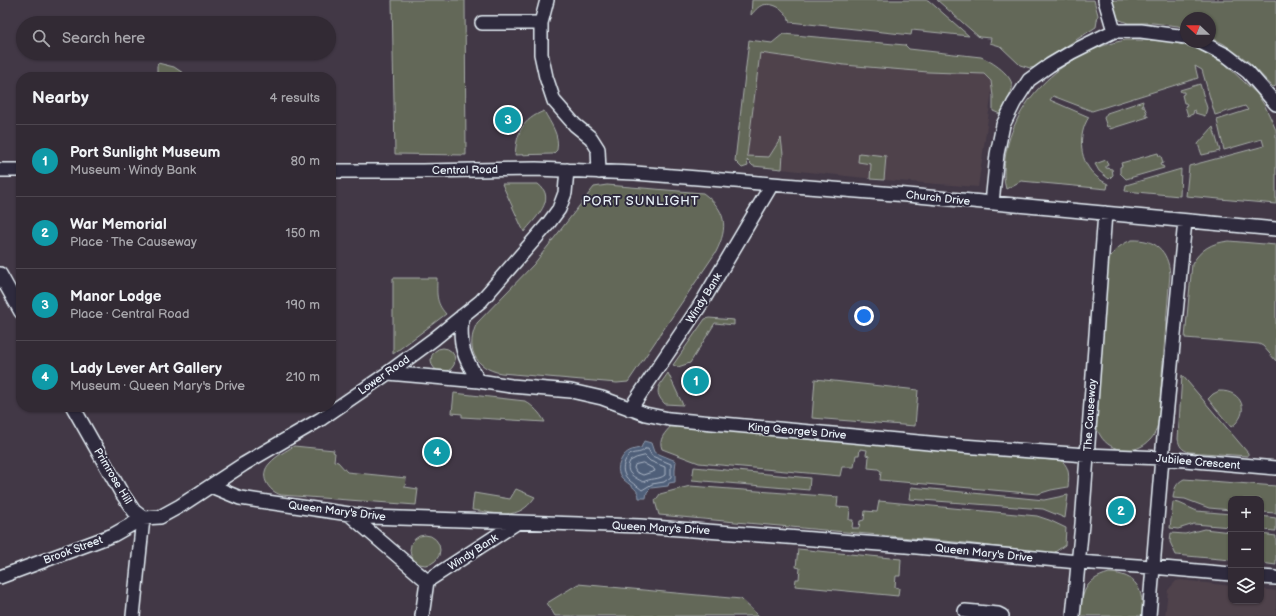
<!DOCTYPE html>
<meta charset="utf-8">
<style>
:root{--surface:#322a34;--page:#3a323c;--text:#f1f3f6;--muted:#a8a7ac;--line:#4d464f;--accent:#ffd166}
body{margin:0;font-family:"Balsamiq Sans",sans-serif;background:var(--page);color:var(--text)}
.controls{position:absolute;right:12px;bottom:12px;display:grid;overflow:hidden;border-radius:8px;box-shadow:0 1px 3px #0004}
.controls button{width:36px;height:36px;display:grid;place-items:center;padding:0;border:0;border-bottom:1px solid var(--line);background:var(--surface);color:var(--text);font:20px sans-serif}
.compass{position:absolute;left:1180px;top:12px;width:36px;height:36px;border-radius:50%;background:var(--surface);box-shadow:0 1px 3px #0004;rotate:292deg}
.you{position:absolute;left:864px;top:316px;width:14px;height:14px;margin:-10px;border:3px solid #fff;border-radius:50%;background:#1a73e8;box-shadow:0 0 0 6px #1a73e833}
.badge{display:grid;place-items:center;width:26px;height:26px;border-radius:50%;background:var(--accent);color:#fff;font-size:13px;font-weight:700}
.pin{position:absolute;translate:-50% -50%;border:2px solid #fff;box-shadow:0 1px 4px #0006}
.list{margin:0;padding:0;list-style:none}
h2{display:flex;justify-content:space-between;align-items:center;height:52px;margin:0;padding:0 16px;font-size:17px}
h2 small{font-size:13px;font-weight:400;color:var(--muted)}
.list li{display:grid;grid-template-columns:26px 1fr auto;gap:12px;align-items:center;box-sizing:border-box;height:72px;padding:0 16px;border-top:1px solid var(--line)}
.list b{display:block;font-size:15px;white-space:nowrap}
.list p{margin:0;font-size:13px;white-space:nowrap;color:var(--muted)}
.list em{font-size:13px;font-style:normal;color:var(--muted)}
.icon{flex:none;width:22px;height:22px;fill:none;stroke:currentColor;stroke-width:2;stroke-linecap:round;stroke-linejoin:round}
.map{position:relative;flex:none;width:1276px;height:616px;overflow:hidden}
.search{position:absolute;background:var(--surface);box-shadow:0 1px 3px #0004;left:16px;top:16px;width:320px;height:44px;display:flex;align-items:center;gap:10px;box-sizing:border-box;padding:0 14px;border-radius:22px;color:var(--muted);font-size:15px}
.panel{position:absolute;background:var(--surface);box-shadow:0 1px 3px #0004;left:16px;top:72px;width:320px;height:340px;border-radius:16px}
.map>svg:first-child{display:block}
.built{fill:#4f424c}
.green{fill:#646758;stroke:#a6aca8}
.water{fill:#4f5e79;stroke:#8c99ac}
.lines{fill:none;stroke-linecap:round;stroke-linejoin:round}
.shore{stroke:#abb6c5;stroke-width:1}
.minor-casing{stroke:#e8f1f8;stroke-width:16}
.minor{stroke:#2f2a3d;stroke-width:13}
.labels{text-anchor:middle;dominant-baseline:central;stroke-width:4;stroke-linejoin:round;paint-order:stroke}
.street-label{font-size:11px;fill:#e8f1f8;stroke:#2f2a3d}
.quarter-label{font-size:13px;letter-spacing:1px;fill:#e8f1f8;stroke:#2f2a3d}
</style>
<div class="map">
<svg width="1276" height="616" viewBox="0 0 1276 616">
<rect width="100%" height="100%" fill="#423846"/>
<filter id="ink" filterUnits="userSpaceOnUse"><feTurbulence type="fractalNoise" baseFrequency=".025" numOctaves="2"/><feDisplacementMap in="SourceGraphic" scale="8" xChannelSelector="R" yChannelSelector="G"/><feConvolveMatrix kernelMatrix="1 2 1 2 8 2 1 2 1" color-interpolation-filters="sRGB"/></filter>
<g filter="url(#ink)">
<path class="built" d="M759,53L983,66L994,77L978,187L884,180L753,166L747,160Z
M1181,580L1231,586V601H1261V589L1276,591V616H1165L1168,590L1176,581Z"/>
<path class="green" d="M392,0H465L466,155L395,154Z
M752,0H928L969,36L912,30L911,35L790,22C787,11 775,2 763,5C758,6 754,12 751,15Z
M937,0H1094L1098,15L1096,27L1048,58L1038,67L1030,68L1020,65L1000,46L990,43L991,38L979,37Z
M1110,0H1276V86L1273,87L1249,62L1224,44L1210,37V18H1186V29L1178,26L1153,23H1128L1120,20L1114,15Z
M783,34L905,45L909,49L981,57C991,61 1015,76 1012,89C1010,97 1003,107 1000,114L993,111V96L991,81L984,74L928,72L844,65L760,53L747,156L769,157L781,138L783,154L782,169L753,166L747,160L748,166L742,168L735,161L749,40L772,43Z
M1126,40H1156L1173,42L1200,50L1225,64L1257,94L1265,106L1276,130V204L1186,196L1189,166L1264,146L1262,139L1224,150L1217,120L1248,110L1245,106L1215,115L1202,70L1195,66L1198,78L1092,111L1053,96L1050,100L1089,117C1077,135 1079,163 1097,177C1100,180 1104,182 1108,184L1107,189L1021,181L1006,189C1003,178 1004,171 1005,159C1013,98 1067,50 1126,40Z
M158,63L174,67L189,77H157V66Z
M1200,84L1207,108L1205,116L1195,113L1196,111L1194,110L1193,114L1188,116L1185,106L1187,105L1186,103H1184L1182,95L1184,94V92H1181L1180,90Z
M1143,101L1142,106H1144L1147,113L1145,114V116H1148V117L1110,129L1109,126L1107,127L1104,118L1107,113Z
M544,111C551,124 560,135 557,150L553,154L515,155C517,132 522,120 544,111Z
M1213,127L1220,151L1202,155L1198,144Z
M859,153L886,156L884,180L870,179L871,164L858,162Z
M1158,153L1159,156H1161L1163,163L1160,164L1161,166H1163L1164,168L1126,179L1120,173V167L1122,166L1121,163Z
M1106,160L1108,165L1106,166V168L1112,169L1113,175L1109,179L1099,171L1095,164Z
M1181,169L1180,196L1125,191L1126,185Z
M502,184H538C558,199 534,219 524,232Z
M607,185L703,193C726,210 729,226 716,252L628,382L617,383L501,373C474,368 465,347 477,323L534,264L594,187Z
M1132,240C1155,239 1168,250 1170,274L1158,424C1156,430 1155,435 1150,440C1136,455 1110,453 1100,435C1096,429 1096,423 1095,417L1106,267C1111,253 1118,245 1132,240Z
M1229,241L1276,245V361L1263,346L1259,344L1185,338L1192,264C1201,249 1211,243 1229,241Z
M393,278H437C437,293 435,302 446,314L393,354Z
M709,318L734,320V325L715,323L690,363L678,367L673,365L705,319Z
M431 360a12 12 0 1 1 24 0a12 12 0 1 1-24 0Z
M668,373L683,405L665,404C652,391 660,385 668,373Z
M1182,375L1248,453V456L1189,452C1182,450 1179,446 1178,439Z
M815,379L918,390L915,426L812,418Z
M1219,391C1243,390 1251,414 1231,427L1208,399L1213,394Z
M454,393L525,401C534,407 540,413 545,422L462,417V414L452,413Z
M671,426L1062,461C1070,468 1069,477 1068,487L1051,490L1038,494L880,480L881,471L878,469L868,468L869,456L866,455L867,450L860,449L859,455H856L854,467H842L840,476L699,463L662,449C658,439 665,433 671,426Z
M294,446L334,450L333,452L335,453L334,461L338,462L347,472L406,478L405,487L418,489L416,505L281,495C268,491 258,475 270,463C276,456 286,451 294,446Z
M694,467L810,478L809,490L692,480Z
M1184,479L1276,486V513L1261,512V499H1231V510L1209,508L1185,499L1173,498C1174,489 1176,483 1184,479Z
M690,486L838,497L837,507L850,508L849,520H853L852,528H859L860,521L864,520L865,511L877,512L879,501L1037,516L1049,520L1066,528L1065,545L1052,554L966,543L659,515L655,501L660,494Z
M911,487L1044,500L1068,495L1065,518L1043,509L909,499Z
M516,489L535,497C518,522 498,513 472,510L474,493L510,499Z
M1173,502L1179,503L1197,511L1231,514V527L1194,524L1178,529L1170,528Z
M1261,516L1276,518V531L1261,530Z
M1204,529L1231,532V560L1176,555L1170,542L1171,533L1185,534Z
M1261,534L1276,536V565L1261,563Z
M410 550a15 15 0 1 1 30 0a15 15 0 1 1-30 0Z
M798,549L901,559L900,576H896L895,587L899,588L898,596L795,586L796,579H799L800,568L796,567Z
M1109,573C1137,574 1144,590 1142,616H1080C1082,593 1084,580 1109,573Z
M578,584L741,599L759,616H555L547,603Z"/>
<path class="water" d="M644,441L651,443L654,452L676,461L675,469V482L669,483L668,486L651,488L647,492L646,498H639C639,482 608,482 622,458C626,451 633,449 641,448Z"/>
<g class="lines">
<path class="shore" d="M645,449H648L652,456L671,464V477L664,482L652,484L642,490C634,483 620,478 624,464C625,460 627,457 631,454C636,452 641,454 645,449Z
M645,456L650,461L665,467V475C659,480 650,478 643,482C634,477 624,473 630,461L636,458Z
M643,463L654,469L655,471L643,475L636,472L634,468L635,465Z"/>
<g class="minor-casing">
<path id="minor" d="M547,0L541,23V54L546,77L554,101L575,125L591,138L598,149L599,172
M1105,0L1114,31
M482,23H541
M1200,42L1226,55L1248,72L1276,104
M0,170H21
M331,171H422L536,169L635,173L907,195L1276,229
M992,203L997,154L1003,125L1014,103L1029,80L1050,65L1072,52L1114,31H1141L1186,37
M0,274L21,312
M462,316C459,345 463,357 479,381
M388,373L479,381L511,386L571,391L602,398L645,414L669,419L962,446L1086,455L1162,458L1276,468
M73,407L121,492L134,511L143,518L133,616
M630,409L701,304L772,184
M211,486L240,498L370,517L640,526L906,546L1078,562L1152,567L1231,574
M349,514L427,581
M0,577L113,535L143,518L160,517L180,506L244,464L321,419L388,373L434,339L481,301L548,224L559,209L565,193L567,170
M1261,577L1276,578
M965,611L998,614L1002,616
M422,616L427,581L518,522
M1073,616L1082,524L1105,213
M1149,616L1162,458L1185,221"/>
</g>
<use href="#minor" class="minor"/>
</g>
</g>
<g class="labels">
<g class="street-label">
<text transform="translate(465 170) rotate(-1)">Central Road</text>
<text transform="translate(938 198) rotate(6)">Church Drive</text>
<text transform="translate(704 298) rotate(-58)">Windy Bank</text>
<text transform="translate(384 375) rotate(-35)">Lower Road</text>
<text transform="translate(1090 415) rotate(-86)">The Causeway</text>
<text transform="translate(797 431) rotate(5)">King George's Drive</text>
<text transform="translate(1198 462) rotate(5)">Jubilee Crescent</text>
<text transform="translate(113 476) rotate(59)">Primrose Hill</text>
<text transform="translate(337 511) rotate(7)">Queen Mary's Drive</text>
<text transform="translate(661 528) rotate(3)">Queen Mary's Drive</text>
<text transform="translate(73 550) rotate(-20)">Brook Street</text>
<text transform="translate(473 552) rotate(-33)">Windy Bank</text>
<text transform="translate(984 553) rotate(6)">Queen Mary's Drive</text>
</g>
<g class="quarter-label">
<text x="641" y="201">PORT SUNLIGHT</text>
</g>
</g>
</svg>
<div class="controls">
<button>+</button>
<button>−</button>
<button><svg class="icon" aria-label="layers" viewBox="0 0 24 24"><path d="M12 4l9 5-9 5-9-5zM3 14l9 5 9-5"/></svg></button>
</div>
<svg class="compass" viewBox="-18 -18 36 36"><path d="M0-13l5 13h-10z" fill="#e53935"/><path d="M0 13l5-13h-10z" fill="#a8a7ac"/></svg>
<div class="you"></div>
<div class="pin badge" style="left:696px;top:381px;background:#0f9aa8">1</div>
<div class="pin badge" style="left:1121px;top:511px;background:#0f9aa8">2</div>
<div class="pin badge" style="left:508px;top:120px;background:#0f9aa8">3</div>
<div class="pin badge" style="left:437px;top:452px;background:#0f9aa8">4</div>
<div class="search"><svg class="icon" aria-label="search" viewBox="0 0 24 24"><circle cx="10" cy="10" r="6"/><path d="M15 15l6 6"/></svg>Search here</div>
<section class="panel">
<h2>Nearby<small>4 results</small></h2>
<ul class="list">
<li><span class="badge" style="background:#0f9aa8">1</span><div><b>Port Sunlight Museum</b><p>Museum · Windy Bank</p></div><em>80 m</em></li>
<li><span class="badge" style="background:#0f9aa8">2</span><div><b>War Memorial</b><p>Place · The Causeway</p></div><em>150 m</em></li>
<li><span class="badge" style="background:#0f9aa8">3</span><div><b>Manor Lodge</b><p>Place · Central Road</p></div><em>190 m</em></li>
<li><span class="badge" style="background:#0f9aa8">4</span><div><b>Lady Lever Art Gallery</b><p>Museum · Queen Mary's Drive</p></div><em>210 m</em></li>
</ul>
</section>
</div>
